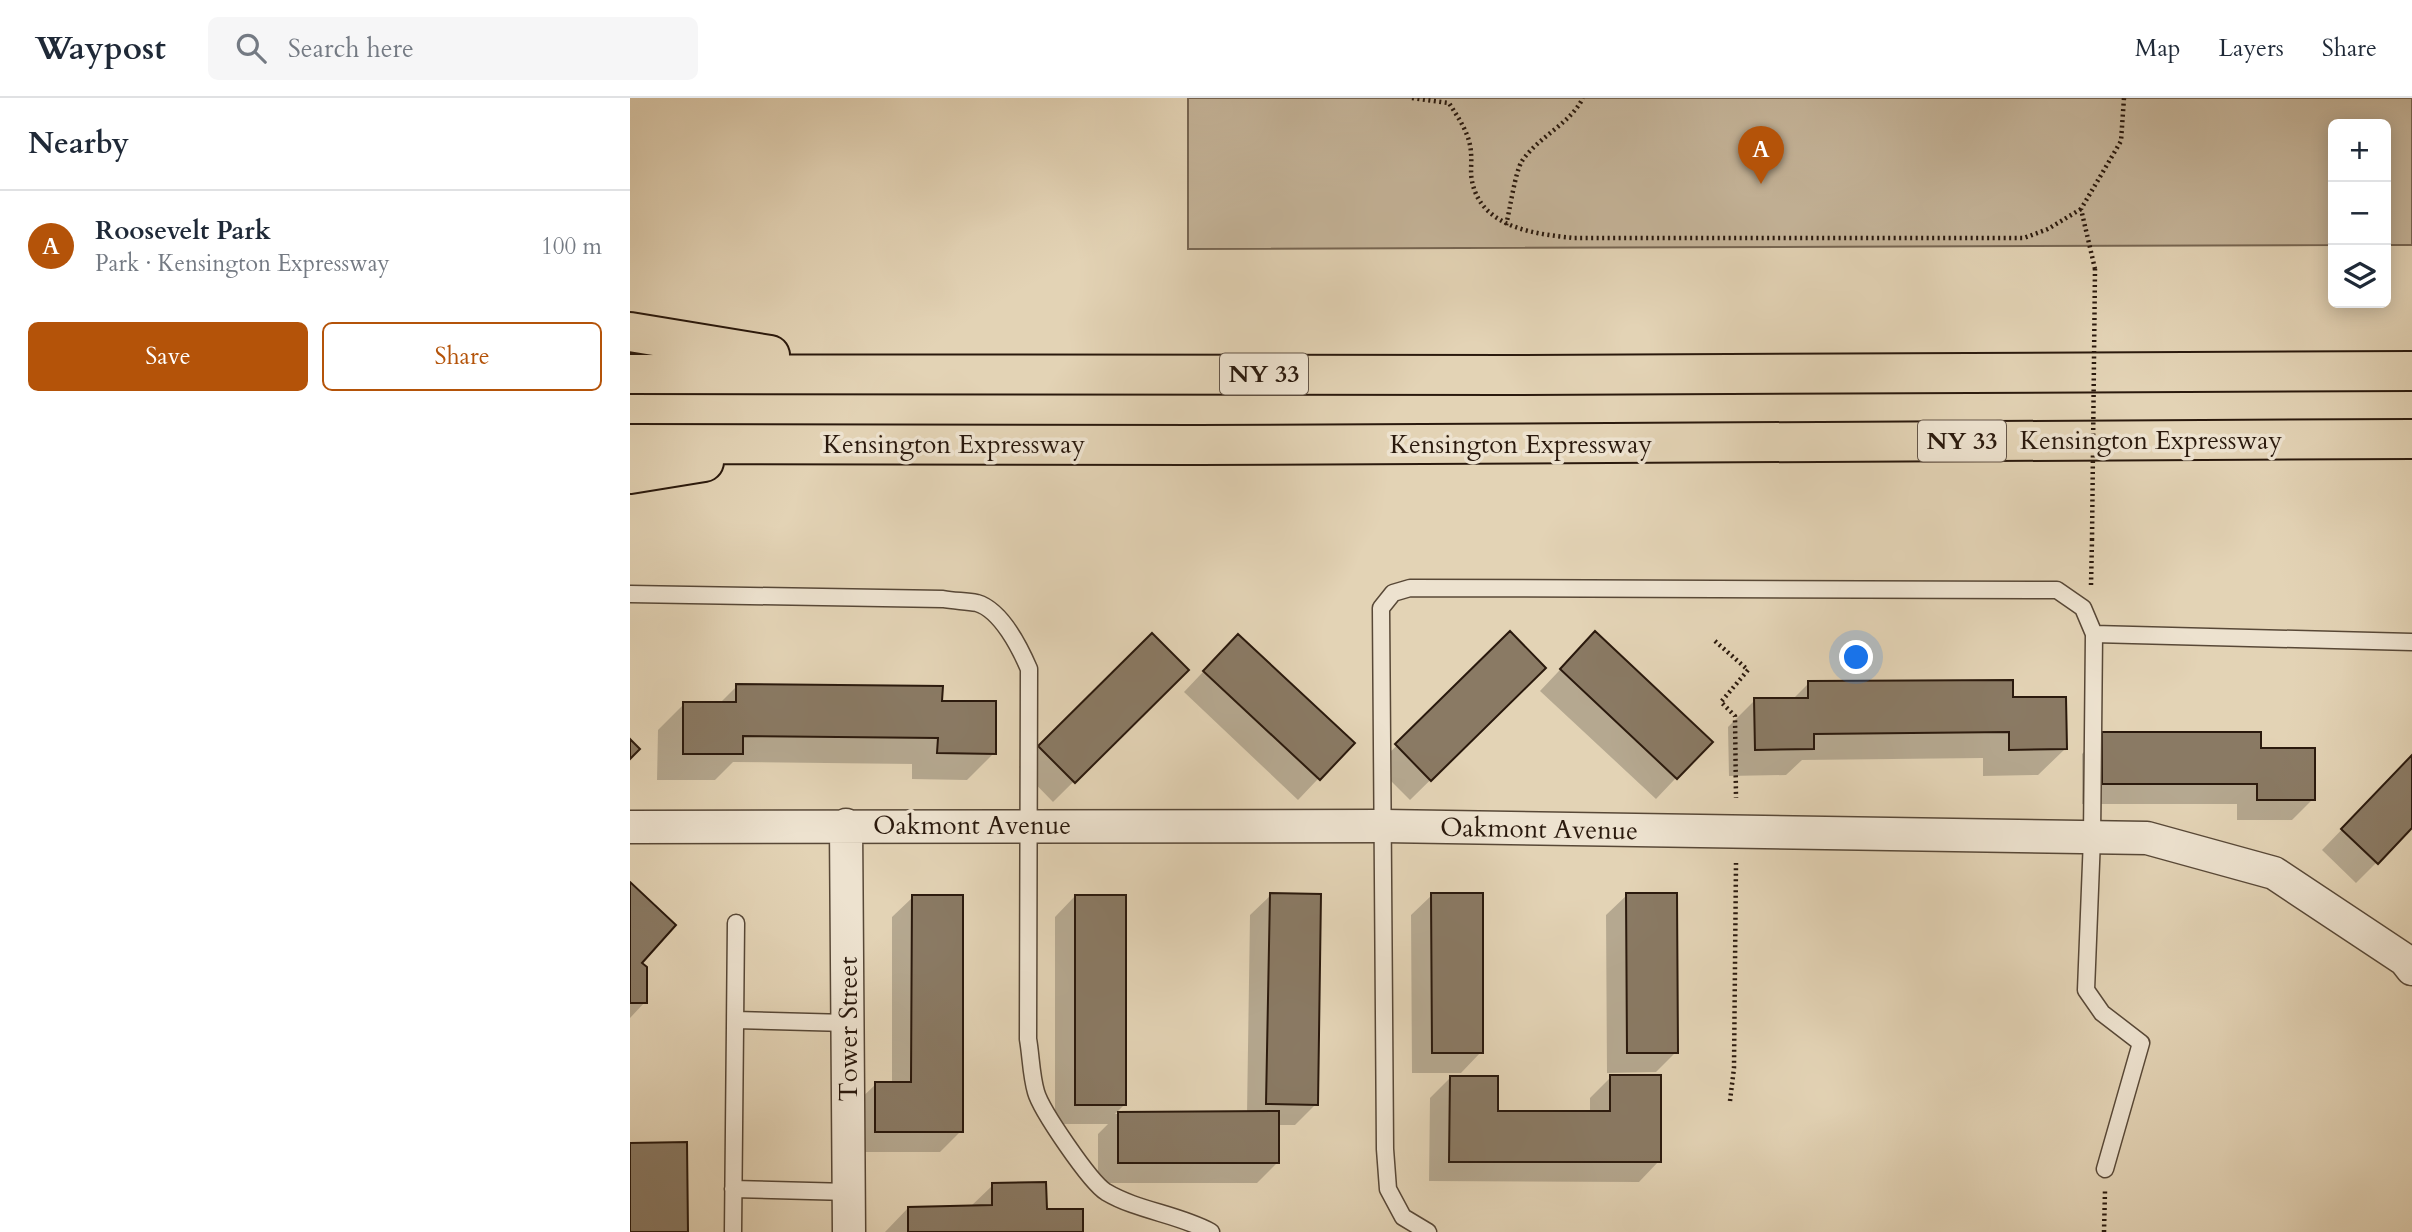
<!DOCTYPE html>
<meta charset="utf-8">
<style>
:root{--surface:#fff;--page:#f6f6f7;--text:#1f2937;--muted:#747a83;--line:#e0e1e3;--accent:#b45309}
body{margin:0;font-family:Cardo,serif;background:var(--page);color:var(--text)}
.controls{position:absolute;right:21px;top:21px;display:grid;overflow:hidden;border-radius:10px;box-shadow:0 4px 18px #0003}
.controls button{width:63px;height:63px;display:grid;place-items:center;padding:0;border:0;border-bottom:2px solid var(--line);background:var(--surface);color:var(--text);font:35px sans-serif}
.you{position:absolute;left:1227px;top:560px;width:24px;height:24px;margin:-18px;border:5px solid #fff;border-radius:50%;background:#1a73e8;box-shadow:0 0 0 10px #1a73e833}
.badge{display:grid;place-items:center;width:46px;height:46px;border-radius:50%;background:var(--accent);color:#fff;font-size:23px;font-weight:700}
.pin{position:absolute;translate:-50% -58px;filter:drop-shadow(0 2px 4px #0008)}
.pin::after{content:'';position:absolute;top:37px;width:24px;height:21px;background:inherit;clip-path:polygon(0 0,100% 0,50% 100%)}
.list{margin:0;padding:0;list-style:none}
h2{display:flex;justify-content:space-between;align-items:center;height:91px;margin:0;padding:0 28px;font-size:30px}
h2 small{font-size:23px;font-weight:400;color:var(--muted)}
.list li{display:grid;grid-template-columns:46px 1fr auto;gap:21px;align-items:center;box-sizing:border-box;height:112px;padding:0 28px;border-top:2px solid var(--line)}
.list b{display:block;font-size:26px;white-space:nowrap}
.list p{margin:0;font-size:23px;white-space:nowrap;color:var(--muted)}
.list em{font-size:23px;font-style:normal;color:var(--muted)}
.actions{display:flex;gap:14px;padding:21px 28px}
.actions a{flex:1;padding:16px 0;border:2px solid var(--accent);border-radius:10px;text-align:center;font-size:24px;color:var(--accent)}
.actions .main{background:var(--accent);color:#fff}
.icon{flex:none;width:38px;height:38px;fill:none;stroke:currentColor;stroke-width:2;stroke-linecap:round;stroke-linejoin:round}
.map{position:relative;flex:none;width:1782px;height:1134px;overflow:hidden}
header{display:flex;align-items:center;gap:42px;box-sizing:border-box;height:98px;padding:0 35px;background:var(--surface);border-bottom:2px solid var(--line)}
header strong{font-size:33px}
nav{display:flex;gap:38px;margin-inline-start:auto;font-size:24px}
.search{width:490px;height:63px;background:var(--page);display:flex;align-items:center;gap:18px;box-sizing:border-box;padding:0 24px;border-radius:10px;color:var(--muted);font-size:26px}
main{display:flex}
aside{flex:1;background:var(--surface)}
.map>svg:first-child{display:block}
.green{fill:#c4b398;stroke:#776652;stroke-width:2}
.shadow{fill:#0003}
.building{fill:#8a7a64;stroke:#2a190d;stroke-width:2}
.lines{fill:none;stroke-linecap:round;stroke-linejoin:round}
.service-casing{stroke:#584837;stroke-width:19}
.minor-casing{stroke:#584837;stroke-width:35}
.motorway-casing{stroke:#2a190d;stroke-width:42}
.path{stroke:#2a190d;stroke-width:4.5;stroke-dasharray:2 3.5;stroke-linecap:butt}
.service{stroke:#ede2cf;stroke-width:16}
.minor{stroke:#ede2cf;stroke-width:32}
.motorway{stroke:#e3d3b5;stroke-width:38}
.path-bridge{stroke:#2a190d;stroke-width:4.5;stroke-dasharray:2 3.5;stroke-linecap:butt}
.labels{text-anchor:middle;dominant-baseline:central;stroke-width:7;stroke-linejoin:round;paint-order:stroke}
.shield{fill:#ede2cf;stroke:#645547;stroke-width:2}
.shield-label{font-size:24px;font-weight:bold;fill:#2a190d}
.street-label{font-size:26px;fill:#2a190d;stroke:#ede2cf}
</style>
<header>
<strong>Waypost</strong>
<div class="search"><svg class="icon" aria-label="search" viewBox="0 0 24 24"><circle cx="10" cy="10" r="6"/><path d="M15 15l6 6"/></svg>Search here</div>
<nav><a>Map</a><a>Layers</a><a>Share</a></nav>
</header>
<main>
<aside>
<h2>Nearby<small></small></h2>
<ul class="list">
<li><span class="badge">A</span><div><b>Roosevelt Park</b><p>Park · Kensington Expressway</p></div><em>100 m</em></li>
</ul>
<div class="actions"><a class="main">Save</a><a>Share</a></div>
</aside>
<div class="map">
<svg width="1782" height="1134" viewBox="0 0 1782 1134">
<rect width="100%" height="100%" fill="#e3d3b5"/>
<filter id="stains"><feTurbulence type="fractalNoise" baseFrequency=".00286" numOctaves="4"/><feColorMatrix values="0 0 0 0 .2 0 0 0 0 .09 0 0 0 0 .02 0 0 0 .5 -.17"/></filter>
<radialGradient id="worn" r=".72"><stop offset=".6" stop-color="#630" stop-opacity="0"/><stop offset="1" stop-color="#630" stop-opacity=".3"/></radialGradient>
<path class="green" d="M558,0H1782V147H1756V26H1703V147L558,151Z"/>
<path class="shadow" d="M880,536L914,570L780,702L746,668Z
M522,537L556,572L423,704L389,669Z
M945,556L1080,644L1026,701L910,593Z
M588,558L722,645L668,702L554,594Z
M1179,585L1382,601L1435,651L1408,677L1353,678V660L1172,662L1156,677L1099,678L1098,629L1125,602H1162Z
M107,588L311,605L364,655L337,682L282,681V666L103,664L85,682H27L28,632L54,606H89Z
M1472,635L1630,652L1683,701L1662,722H1607V706H1452V656Z
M1782,659L1747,764L1726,785L1692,752Z
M0,787L15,904L0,920Z
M641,797L686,1006L665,1027H647L648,1064L627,1085H468V1036L478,1026H425V819L445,798L495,1006L485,1016L617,1015L620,817Z
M802,797L851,954L831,975H782L781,817Z
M997,797L1046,954L1026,974L977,975L976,817Z
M283,799L331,1033L310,1054H225V1006L246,986H262V819Z
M981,979L1029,1063L1009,1084L799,1083L800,1000L820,980L866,1014L960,1015V1000Z
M363,1087L452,1134H255L278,1110L340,1109Z"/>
<path class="building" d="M880,533L916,570L801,683L765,646Z
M965,533L1083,644L1047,681L930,571Z
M522,535L559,572L445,685L408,648Z
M608,536L725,645L690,682L573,573Z
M1383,582V599H1436L1437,651L1379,652V634L1184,636V651L1125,652L1124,600H1178V583Z
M106,586L313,588L312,603H366V656L307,655L308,640L113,638V656H53V604H106Z
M1472,634H1631V650H1685V702H1627V686H1472Z
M0,641L10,651L0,661Z
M1782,657V730L1748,766L1711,731Z
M0,784L46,827L12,865L17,869V905H0Z
M640,795L691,796L688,1007L636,1006Z
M801,795H853V955H802Z
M996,795H1047L1048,955H997Z
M282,797H333V1034H245V984H281Z
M445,797H496V1007H445Z
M980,977H1031V1064H819L820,978H868V1013H980Z
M649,1013V1065H488V1014Z
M57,1044L58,1134H0V1045Z
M416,1084L417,1111H453V1134H278V1109L362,1107V1085Z"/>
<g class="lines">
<g class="service-casing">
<path id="service" d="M0,496L313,501C324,503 336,503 347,505C371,512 390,550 399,571L398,941C401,958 401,977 406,994C411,1012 460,1084 476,1094C508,1113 548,1116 581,1134
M1464,536L1782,544
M106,922L217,925
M103,1091L219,1094
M103,1134L106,825
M798,1134L773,1119L758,1091L755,1051L751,510L763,495L780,490L1427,492L1453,510L1464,536L1462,740L1456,892L1472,915L1511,945L1475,1071"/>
</g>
<g class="minor-casing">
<path id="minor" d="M216,727L219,1134
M0,729L754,728L1517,740L1644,775L1775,862L1782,871"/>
</g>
<g class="motorway-casing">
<path id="motorway" d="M0,234L140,257
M0,276L884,277L1782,273
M0,346L568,347L1782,341
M0,376L74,364"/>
</g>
<path class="path" d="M782,0L819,5C829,21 840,36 841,55C842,64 840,74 842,83C851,130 905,136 944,140H1394L1418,131L1451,111
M876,127C880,112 885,74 892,63C909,38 939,27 953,0
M1465,171L1451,111L1491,43L1494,0
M1461,487L1462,442
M1085,543L1118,572L1091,604L1105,618L1106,700
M1100,1003L1104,970L1106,765
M1474,1134L1475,1093"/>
<use href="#service" class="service"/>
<use href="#minor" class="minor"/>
<use href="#motorway" class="motorway"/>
<path class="path-bridge" d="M1462,442L1465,171"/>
</g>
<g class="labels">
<g class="shield">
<rect x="590" y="255.5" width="88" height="41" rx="5"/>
<rect x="1288" y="322.5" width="88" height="41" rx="5"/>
</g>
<g class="shield-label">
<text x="634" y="276">NY 33</text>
<text x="1332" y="343">NY 33</text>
</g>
<g class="street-label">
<text x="1521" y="342">Kensington Expressway</text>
<text x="324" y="346">Kensington Expressway</text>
<text x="891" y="346">Kensington Expressway</text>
<text x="342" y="727">Oakmont Avenue</text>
<text transform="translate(909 731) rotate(1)">Oakmont Avenue</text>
<text transform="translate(218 931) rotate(-90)">Tower Street</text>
</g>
</g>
<rect width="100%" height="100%" filter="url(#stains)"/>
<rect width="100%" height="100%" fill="url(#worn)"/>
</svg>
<div class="controls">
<button>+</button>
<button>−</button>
<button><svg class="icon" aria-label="layers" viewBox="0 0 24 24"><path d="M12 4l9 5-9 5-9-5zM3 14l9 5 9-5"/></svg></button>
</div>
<div class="you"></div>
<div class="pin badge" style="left:1131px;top:86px">A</div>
</div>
</main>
